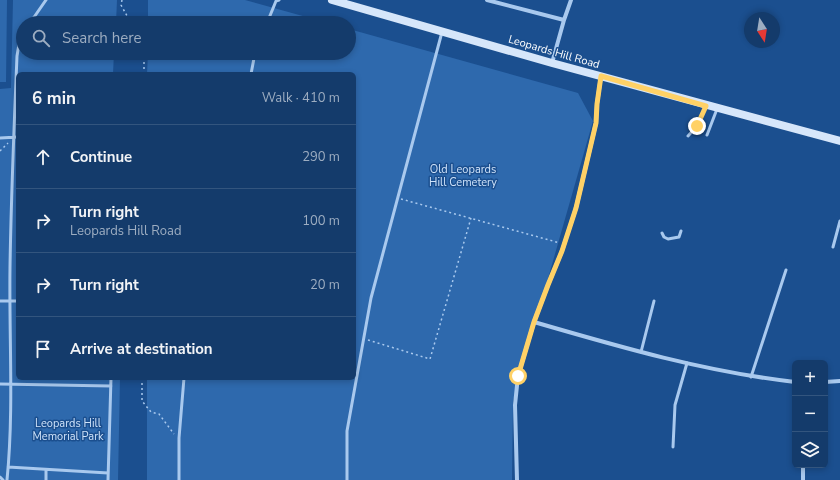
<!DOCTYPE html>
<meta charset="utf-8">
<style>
:root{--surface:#143b6b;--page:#214673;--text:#f1f3f6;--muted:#9dadc1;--line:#33557e}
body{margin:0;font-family:"Nunito Sans",sans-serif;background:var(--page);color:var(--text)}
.controls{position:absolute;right:12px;bottom:12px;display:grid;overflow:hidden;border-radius:6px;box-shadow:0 2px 6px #0003}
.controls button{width:36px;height:36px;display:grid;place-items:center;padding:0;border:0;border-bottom:1px solid var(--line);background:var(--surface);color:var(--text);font:20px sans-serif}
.compass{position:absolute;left:744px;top:12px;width:36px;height:36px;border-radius:50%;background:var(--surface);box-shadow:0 2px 6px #0003;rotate:168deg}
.stop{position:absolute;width:12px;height:12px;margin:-9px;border:3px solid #ffd166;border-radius:50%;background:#fff}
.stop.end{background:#ffd166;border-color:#fff;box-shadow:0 1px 4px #0008}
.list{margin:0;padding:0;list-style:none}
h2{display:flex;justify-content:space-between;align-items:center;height:52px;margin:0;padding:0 16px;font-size:17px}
h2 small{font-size:13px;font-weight:400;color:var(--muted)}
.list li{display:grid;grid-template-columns:26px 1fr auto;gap:12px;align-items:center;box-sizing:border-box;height:64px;padding:0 16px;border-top:1px solid var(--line)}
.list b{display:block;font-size:15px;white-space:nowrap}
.list p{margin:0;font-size:13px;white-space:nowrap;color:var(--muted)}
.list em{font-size:13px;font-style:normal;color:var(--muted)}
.icon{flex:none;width:22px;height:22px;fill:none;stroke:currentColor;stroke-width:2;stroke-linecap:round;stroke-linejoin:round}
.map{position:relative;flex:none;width:840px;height:480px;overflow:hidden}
.search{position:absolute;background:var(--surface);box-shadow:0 2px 6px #0003;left:16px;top:16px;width:340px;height:44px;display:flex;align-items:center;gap:10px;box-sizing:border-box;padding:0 14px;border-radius:22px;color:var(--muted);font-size:15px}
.panel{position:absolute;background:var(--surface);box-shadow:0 2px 6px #0003;left:16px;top:72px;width:340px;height:308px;border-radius:6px}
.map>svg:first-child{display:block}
.green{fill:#2e69ad}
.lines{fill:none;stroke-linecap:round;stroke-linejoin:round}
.path{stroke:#a9c9ee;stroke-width:1.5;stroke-dasharray:2 3;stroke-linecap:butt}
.lane{stroke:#a9c9ee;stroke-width:3}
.street{stroke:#a9c9ee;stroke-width:4}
.secondary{stroke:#d6e6fa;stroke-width:8}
.route{stroke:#ffd166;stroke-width:5}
.labels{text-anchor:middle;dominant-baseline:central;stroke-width:3;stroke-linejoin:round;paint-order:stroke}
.street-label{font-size:11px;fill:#fff;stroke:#1b4f8f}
.park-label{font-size:11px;fill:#cfe3fa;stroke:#1b4f8f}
</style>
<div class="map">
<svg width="840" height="480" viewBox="0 0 840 480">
<rect width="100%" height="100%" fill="#1b4f8f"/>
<path class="green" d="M0,0H7L6,82H0Z
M13,0H117L116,23H23V53H114L113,74H18V378H120L118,480H0V89L11,88Z
M148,0H245L328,23H148Z
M349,29L578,93L593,121L513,401L512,480H147V378H354V74H147L148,53H349Z"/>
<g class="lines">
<path class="path" d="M122,0L121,5L131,23
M144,74V53
M0,151L8,143
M401,199L560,243
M368,340L430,359L471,218
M142,378V401L151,412L159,414L174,434"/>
<path class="lane" d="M30,23L46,0
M267,23L276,1L279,0
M251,74L255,53
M707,135L717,109
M688,136L697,126L706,106
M0,138L18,137
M662,233L664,237L668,239L679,237L681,231
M833,247L840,221
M0,301H18
M641,352L654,301
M751,377L786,270
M0,384L111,386
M673,447L675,405L687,363
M8,467L108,473
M0,477L3,480
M7,480C14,410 9,339 10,268C11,198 14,127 17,56L19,44L23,35
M46,480V470
M108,480L111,378
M179,480V438L184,378
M347,480V431L371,298L442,32"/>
<path class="street" d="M487,0L564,20
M552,63L564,20L571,0
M534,322C620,347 706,372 795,382
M825,382L840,381
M517,480L515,405L518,376L534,322L548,285L562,251L576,208L596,123L597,104L601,76
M803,480V465"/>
<path class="secondary" d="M332,0L552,63L840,141"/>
</g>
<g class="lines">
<path class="route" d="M518,376L534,322L548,285L562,251L576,208L596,123L597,104L601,76L706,106L697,126"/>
</g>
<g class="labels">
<g class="street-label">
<text transform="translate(554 52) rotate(16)">Leopards Hill Road</text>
</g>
<g class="park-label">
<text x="463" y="169">Old Leopards<tspan x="463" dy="13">Hill Cemetery</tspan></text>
<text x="68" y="423">Leopards Hill<tspan x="68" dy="13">Memorial Park</tspan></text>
</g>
</g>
</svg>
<div class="controls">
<button>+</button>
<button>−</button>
<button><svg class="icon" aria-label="layers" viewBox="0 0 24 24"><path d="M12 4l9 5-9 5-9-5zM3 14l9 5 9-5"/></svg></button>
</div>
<svg class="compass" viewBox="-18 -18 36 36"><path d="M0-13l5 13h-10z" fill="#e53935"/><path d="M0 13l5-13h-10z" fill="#9dadc1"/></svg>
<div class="stop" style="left:518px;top:376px"></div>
<div class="stop end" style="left:697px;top:126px"></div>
<div class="search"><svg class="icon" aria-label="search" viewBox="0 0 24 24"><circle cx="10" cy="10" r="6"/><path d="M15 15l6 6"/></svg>Search here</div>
<section class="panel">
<h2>6 min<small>Walk · 410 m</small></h2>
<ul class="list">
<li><svg class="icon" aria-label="ahead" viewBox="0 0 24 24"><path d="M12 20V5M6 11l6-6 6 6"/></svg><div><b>Continue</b></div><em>290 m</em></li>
<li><svg class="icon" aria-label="right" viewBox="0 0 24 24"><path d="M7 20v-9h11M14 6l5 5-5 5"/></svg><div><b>Turn right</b><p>Leopards Hill Road</p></div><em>100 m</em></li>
<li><svg class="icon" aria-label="right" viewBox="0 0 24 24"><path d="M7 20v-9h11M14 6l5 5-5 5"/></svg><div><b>Turn right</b></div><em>20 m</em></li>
<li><svg class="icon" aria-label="arrive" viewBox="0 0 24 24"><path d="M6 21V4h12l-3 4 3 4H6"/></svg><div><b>Arrive at destination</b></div></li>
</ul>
</section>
</div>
